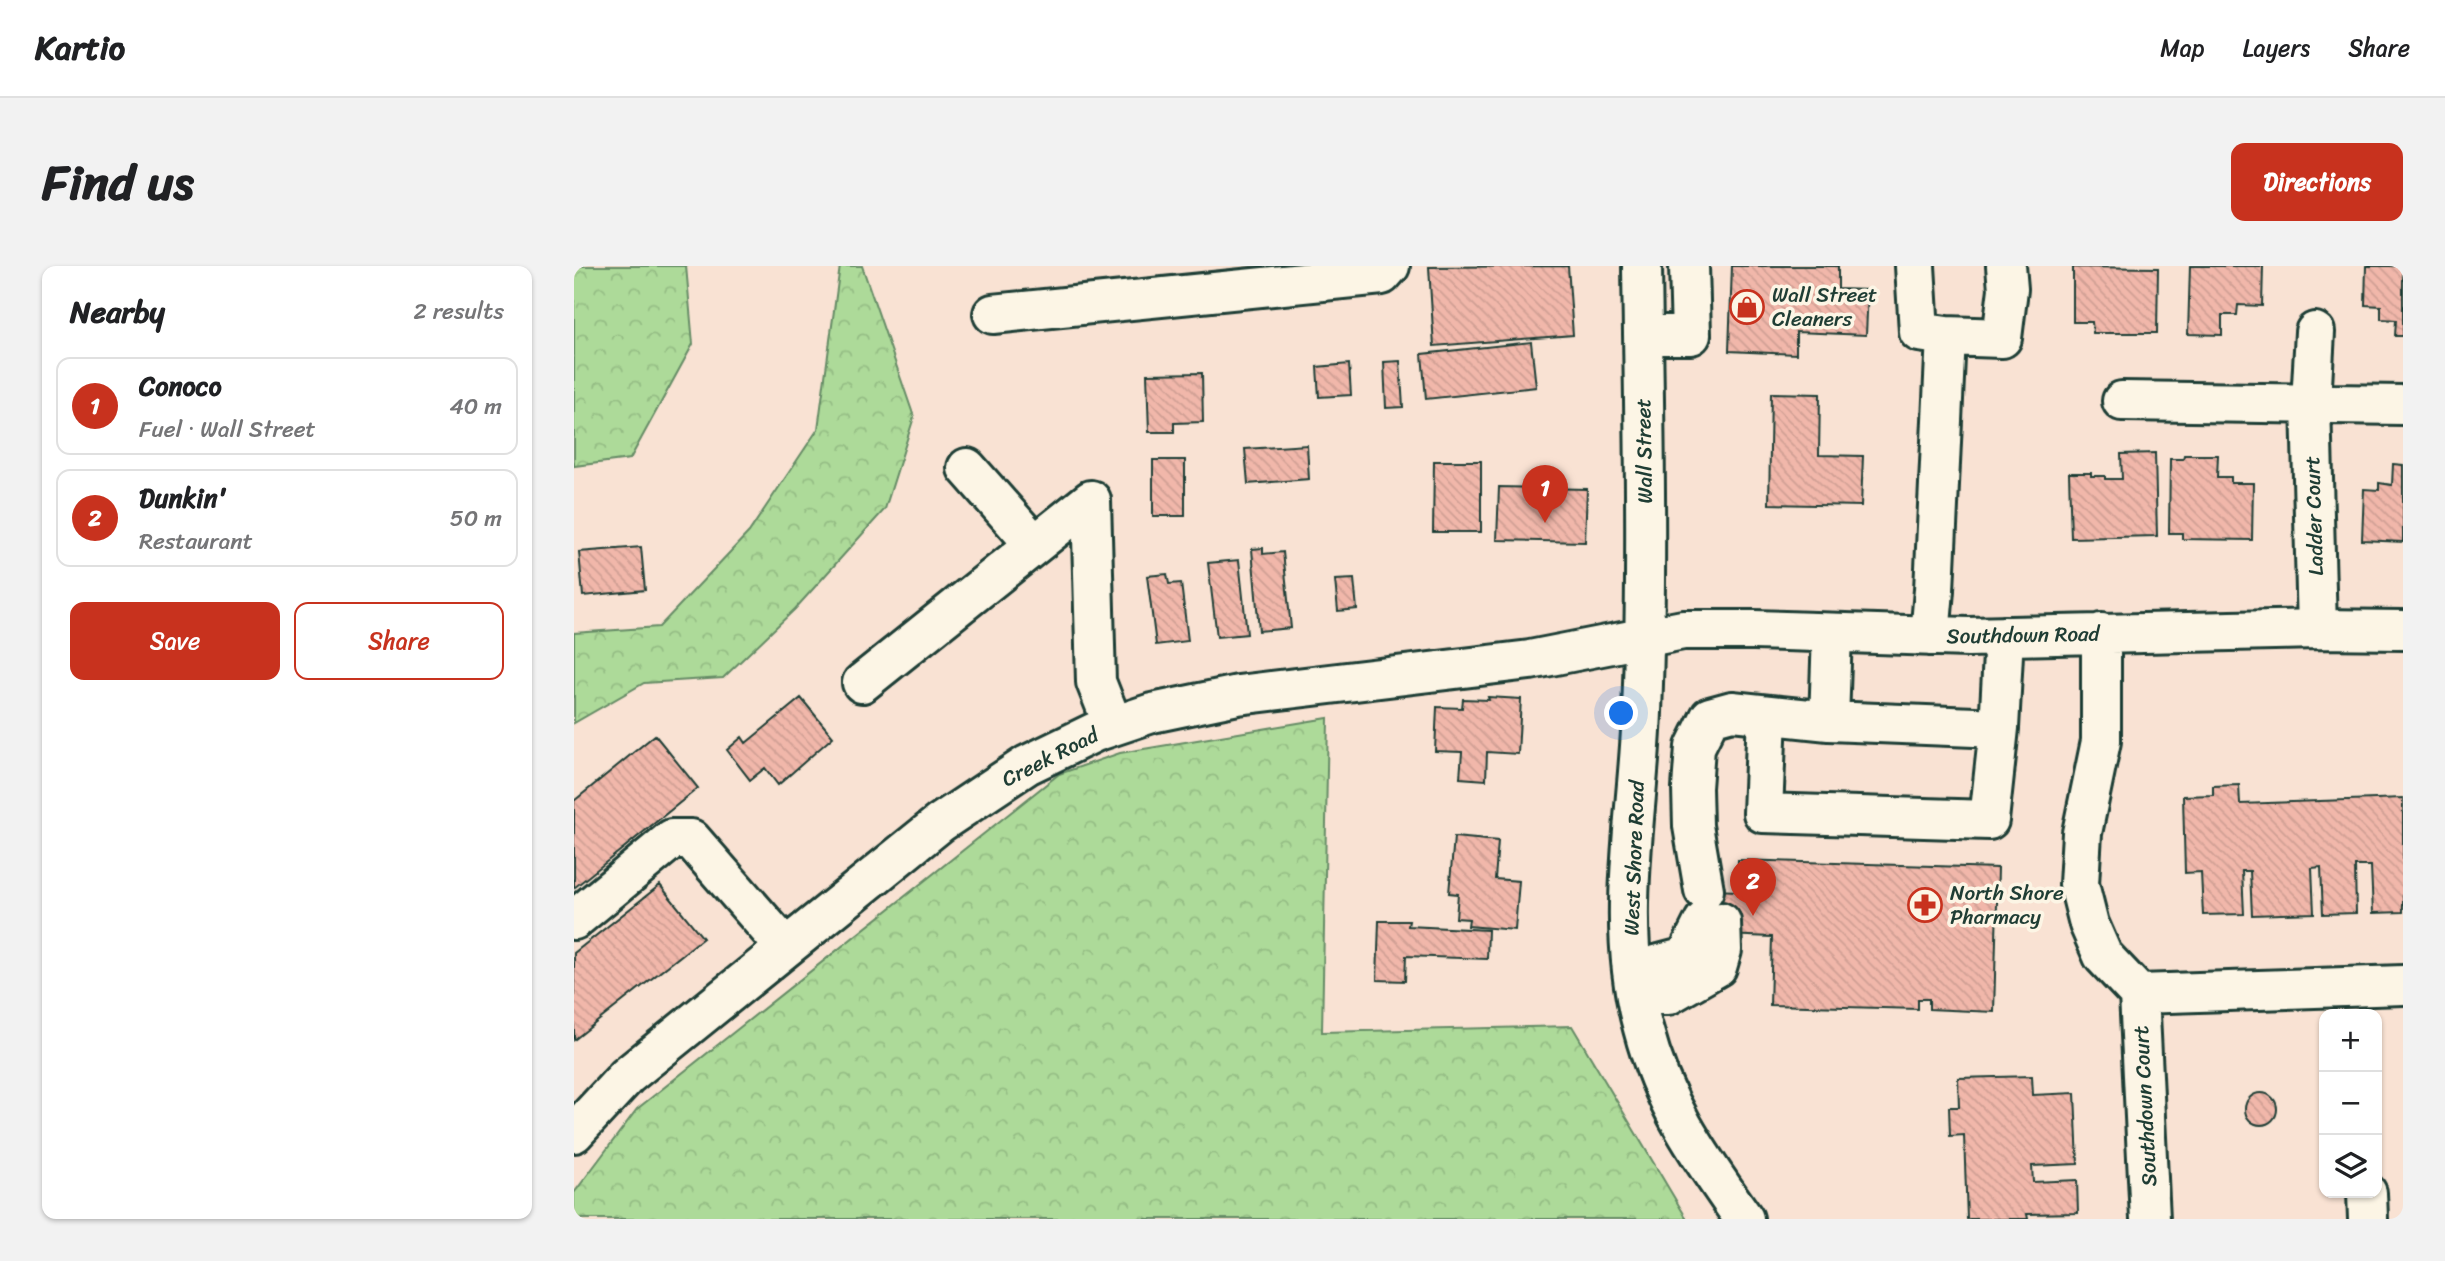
<!DOCTYPE html>
<meta charset="utf-8">
<style>
:root{--surface:#fff;--page:#f2f2f2;--text:#202124;--muted:#757577;--line:#e0e0e0;--accent:#c8321e}
body{margin:0;font-family:Sriracha,sans-serif;background:var(--page);color:var(--text)}
.controls{position:absolute;right:21px;bottom:21px;display:grid;overflow:hidden;border-radius:14px;box-shadow:0 2px 5px #0004}
.controls button{width:63px;height:63px;display:grid;place-items:center;padding:0;border:0;border-bottom:2px solid var(--line);background:var(--surface);color:var(--text);font:35px sans-serif}
.you{position:absolute;left:1048px;top:448px;width:24px;height:24px;margin:-18px;border:5px solid #fff;border-radius:50%;background:#1a73e8;box-shadow:0 0 0 10px #1a73e833}
.badge{display:grid;place-items:center;width:46px;height:46px;border-radius:50%;background:var(--accent);color:#fff;font-size:23px;font-weight:700}
.pin{position:absolute;translate:-50% -58px;filter:drop-shadow(0 2px 4px #0008)}
.pin::after{content:'';position:absolute;top:37px;width:24px;height:21px;background:inherit;clip-path:polygon(0 0,100% 0,50% 100%)}
.list{margin:0;padding:0;list-style:none}
h2{display:flex;justify-content:space-between;align-items:center;height:91px;margin:0;padding:0 28px;font-size:30px}
h2 small{font-size:23px;font-weight:400;color:var(--muted)}
.list li{display:grid;grid-template-columns:46px 1fr auto;gap:21px;align-items:center;box-sizing:border-box;height:98px;margin:0 14px 14px;padding:0 14px;border:2px solid var(--line);border-radius:14px}
.list b{display:block;font-size:26px;white-space:nowrap}
.list p{margin:0;font-size:23px;white-space:nowrap;color:var(--muted)}
.list em{font-size:23px;font-style:normal;color:var(--muted)}
.actions{display:flex;gap:14px;padding:21px 28px}
.actions a{flex:1;padding:16px 0;border:2px solid var(--accent);border-radius:14px;text-align:center;font-size:24px;color:var(--accent)}
.actions .main{background:var(--accent);color:#fff}
.icon{flex:none;width:38px;height:38px;fill:none;stroke:currentColor;stroke-width:2;stroke-linecap:round;stroke-linejoin:round}
.map{position:relative;flex:none;width:1829px;height:953px;overflow:hidden;border-radius:14px}
header{display:flex;align-items:center;gap:42px;box-sizing:border-box;height:98px;padding:0 35px;background:var(--surface);border-bottom:2px solid var(--line)}
header strong{font-size:33px}
nav{display:flex;gap:38px;margin-inline-start:auto;font-size:24px}
.intro{display:flex;align-items:center;justify-content:space-between;box-sizing:border-box;height:168px;padding:0 42px}
h1{margin:0;font-size:49px}
.button{padding:18px 32px;border-radius:14px;background:var(--accent);color:#fff;font-size:24px;font-weight:700}
main{display:flex;gap:42px;padding:0 42px}
aside{flex:1;background:var(--surface);border-radius:14px;box-shadow:0 2px 5px #0004}
.map>svg:first-child{display:block}
.forest{fill:url(#forest-crowns);stroke:#668c66;stroke-width:2}
.building{fill:url(#building-back-hatch);stroke:#1f3d34;stroke-width:2}
.lines{fill:none;stroke-linecap:round;stroke-linejoin:round}
.minor-casing{stroke:#1f3d34;stroke-width:44}
.minor{stroke:#fcf5e5;stroke-width:38}
.labels{text-anchor:middle;dominant-baseline:central;stroke-width:7;stroke-linejoin:round;paint-order:stroke}
.poi-label{font-size:21px;fill:#1f3d34;stroke:#fcf5e5;text-anchor:start}
.street-label{font-size:21px;fill:#1f3d34;stroke:#fcf5e5}
</style>
<header>
<strong>Kartio</strong>
<nav><a>Map</a><a>Layers</a><a>Share</a></nav>
</header>
<div class="intro"><h1>Find us</h1><a class="button">Directions</a></div>
<main>
<aside>
<h2>Nearby<small>2 results</small></h2>
<ul class="list">
<li><span class="badge">1</span><div><b>Conoco</b><p>Fuel · Wall Street</p></div><em>40 m</em></li>
<li><span class="badge">2</span><div><b>Dunkin'</b><p>Restaurant</p></div><em>50 m</em></li>
</ul>
<div class="actions"><a class="main">Save</a><a>Share</a></div>
</aside>
<div class="map">
<svg width="1829" height="953" viewBox="0 0 1829 953">
<defs>
<pattern id="forest-crowns" width="20" height="18" patternUnits="userSpaceOnUse" patternTransform="scale(1.75)"><rect width="20" height="18" fill="#adda99"/><path d="M2 6a3 3 0 1 1 6 0M12 15a3 3 0 1 1 6 0" fill="none" stroke="#94bc84"/></pattern>
<pattern id="building-back-hatch" width="6" height="6" patternUnits="userSpaceOnUse" patternTransform="scale(1.75)"><rect width="6" height="6" fill="#f1b7aa"/><path d="M-1 5l2 2M0 0l6 6M5-1l2 2" fill="none" stroke="#ce9e93"/></pattern>
</defs>
<rect width="100%" height="100%" fill="#f9e2d3"/>
<filter id="ink" filterUnits="userSpaceOnUse"><feTurbulence type="fractalNoise" baseFrequency=".0143" numOctaves="2"/><feDisplacementMap in="SourceGraphic" scale="14" xChannelSelector="R" yChannelSelector="G"/><feConvolveMatrix kernelMatrix="1 2 1 2 8 2 1 2 1" color-interpolation-filters="sRGB"/></filter>
<g filter="url(#ink)">
<path class="forest" d="M0,0H112L119,78L56,193L0,200Z
M266,0H288L340,151L311,243L221,343L149,412L70,417L0,457V367L85,361L175,266L244,163Z
M754,452L748,766L998,760L1113,953H0V927L63,843L485,508L546,487Z"/>
<path class="building" d="M994,0L999,69L860,80L855,1Z
M1158,0H1264V23L1294,24L1292,69L1222,66V88L1155,85Z
M1616,0H1689L1688,40L1664,39L1663,49H1648V69L1614,68Z
M1792,0H1829V70H1821L1822,54L1807,53V40L1791,39Z
M1499,1L1584,2L1583,67H1519L1518,56H1499Z
M957,76L962,121L852,133L848,88Z
M826,95L829,141L812,142L810,96Z
M775,98L777,129L745,131L743,101Z
M628,107L629,156L600,157V166H575L573,108Z
M1197,127L1246,128L1245,189L1289,190L1287,240L1195,238Z
M733,179L735,213L674,218L671,183Z
M1581,187L1583,270L1497,272L1495,207H1517V210H1531V213H1548L1547,188Z
M1610,189H1644L1643,211H1657V217H1679L1678,274L1608,273V267H1595L1596,193H1609Z
M579,194H611V250H579Z
M860,195H907V266H859Z
M1819,198L1829,199V276L1788,274L1790,223L1805,224V217L1818,219Z
M925,221L1013,223L1011,276L923,274Z
M67,281L71,324L9,330L5,286Z
M689,282V288L709,286L717,362L685,365L678,283Z
M665,294L673,368L643,371L634,297Z
M593,308L595,318L607,317L614,375L582,379L573,310Z
M780,313L783,343L764,345L761,314Z
M914,431L947,433L944,488L913,486L912,514L886,512L888,486L861,485L863,441L888,442L889,433L915,434Z
M227,432L259,471L204,519L191,502L176,514L153,484L168,471L172,477Z
M81,469L124,522L0,622V535Z
M1665,519L1666,538L1829,532V646L1799,647L1797,600H1781L1782,647L1749,648L1747,601L1738,602L1740,647L1678,649L1676,605H1668L1670,648L1629,649L1627,606L1611,607L1609,530L1639,529V520Z
M880,571L924,575L921,613L945,615L941,664L894,660L895,653L882,652L884,628L875,627Z
M1164,594L1424,602L1420,746L1355,743V733H1344V743L1196,739L1198,671L1151,669L1117,655L1118,623L1163,625Z
M86,619L129,672L0,774V687Z
M805,655H835L834,660L914,664L913,693L832,690L831,715L803,714Z
M1458,810L1459,829L1501,827L1504,898L1458,900L1459,916L1503,914L1504,947L1453,948L1454,953H1393L1390,869L1376,870L1375,841H1385L1384,812Z
M1671 843a16 16 0 1 1 32 0a16 16 0 1 1-32 0Z"/>
<g class="lines">
<g class="minor-casing">
<path id="minor" d="M1068,0C1070,148 1074,297 1068,446C1064,551 1040,658 1069,762C1089,839 1125,889 1170,953
M1341,0L1345,66L1372,70
M419,48L808,9L816,0
M1741,66L1737,137L1743,363
M1069,69H1117L1115,0
M1548,135L1829,139
M393,202L460,278
M1258,367L1255,455L1425,462L1430,370
M1527,367V475L1508,567L1505,618L1515,658L1529,690L1565,728L1576,953
M1356,370L1360,324L1372,70L1428,72L1434,23L1432,0
M288,417L517,234L522,416L539,459
M1193,449L1189,547L1415,554L1425,462
M1130,624L1119,560L1118,522L1121,481L1136,451L1158,445L1255,455
M0,654L98,573H117L211,681
M1059,705L1112,691L1130,655
M1565,728L1829,719
M1063,729H1094L1143,701L1148,684L1147,656
M0,867L53,810L366,557L453,499L521,466L578,447L664,429L956,394L1109,364H1180L1394,371L1743,363L1829,364
M1793,927L1794,953"/>
</g>
<use href="#minor" class="minor"/>
</g>
</g>
<defs>
<g id="shop-ring" transform="scale(1.75)"><circle r="9.5" fill="#fcf5e5" stroke="#c8321e" stroke-width="1.5"/><path d="M-5-2.5h2.3a2.7 3.5 0 0 1 5.4 0H5L5.5 6h-11ZM-1.5-2.5h3a1.5 2.3 0 0 0-3 0Z" fill="#c8321e"/></g>
<g id="pharmacy-ring" transform="scale(1.75)"><circle r="9.5" fill="#fcf5e5" stroke="#c8321e" stroke-width="1.5"/><path d="M-2-6h4v4h4v4h-4v4h-4v-4h-4v-4h4Z" fill="#c8321e"/></g>
</defs>
<g fill-rule="evenodd">
<use href="#shop-ring" x="1173" y="41"/>
<use href="#pharmacy-ring" x="1351" y="639"/>
</g>
<g class="labels">
<g class="poi-label">
<text x="1198" y="29">Wall Street<tspan x="1198" dy="24">Cleaners</tspan></text>
<text x="1376" y="627">North Shore<tspan x="1376" dy="24">Pharmacy</tspan></text>
</g>
<g class="street-label">
<text transform="translate(1070 185) rotate(-91)">Wall Street</text>
<text transform="translate(1740 250) rotate(-92)">Ladder Court</text>
<text transform="translate(1449 369) rotate(-1)">Southdown Road</text>
<text transform="translate(476 491) rotate(-27)">Creek Road</text>
<text transform="translate(1060 592) rotate(-88)">West Shore Road</text>
<text transform="translate(1571 840) rotate(-93)">Southdown Court</text>
</g>
</g>
</svg>
<div class="controls">
<button>+</button>
<button>−</button>
<button><svg class="icon" aria-label="layers" viewBox="0 0 24 24"><path d="M12 4l9 5-9 5-9-5zM3 14l9 5 9-5"/></svg></button>
</div>
<div class="you"></div>
<div class="pin badge" style="left:971px;top:257px">1</div>
<div class="pin badge" style="left:1179px;top:650px">2</div>
</div>
</main>
